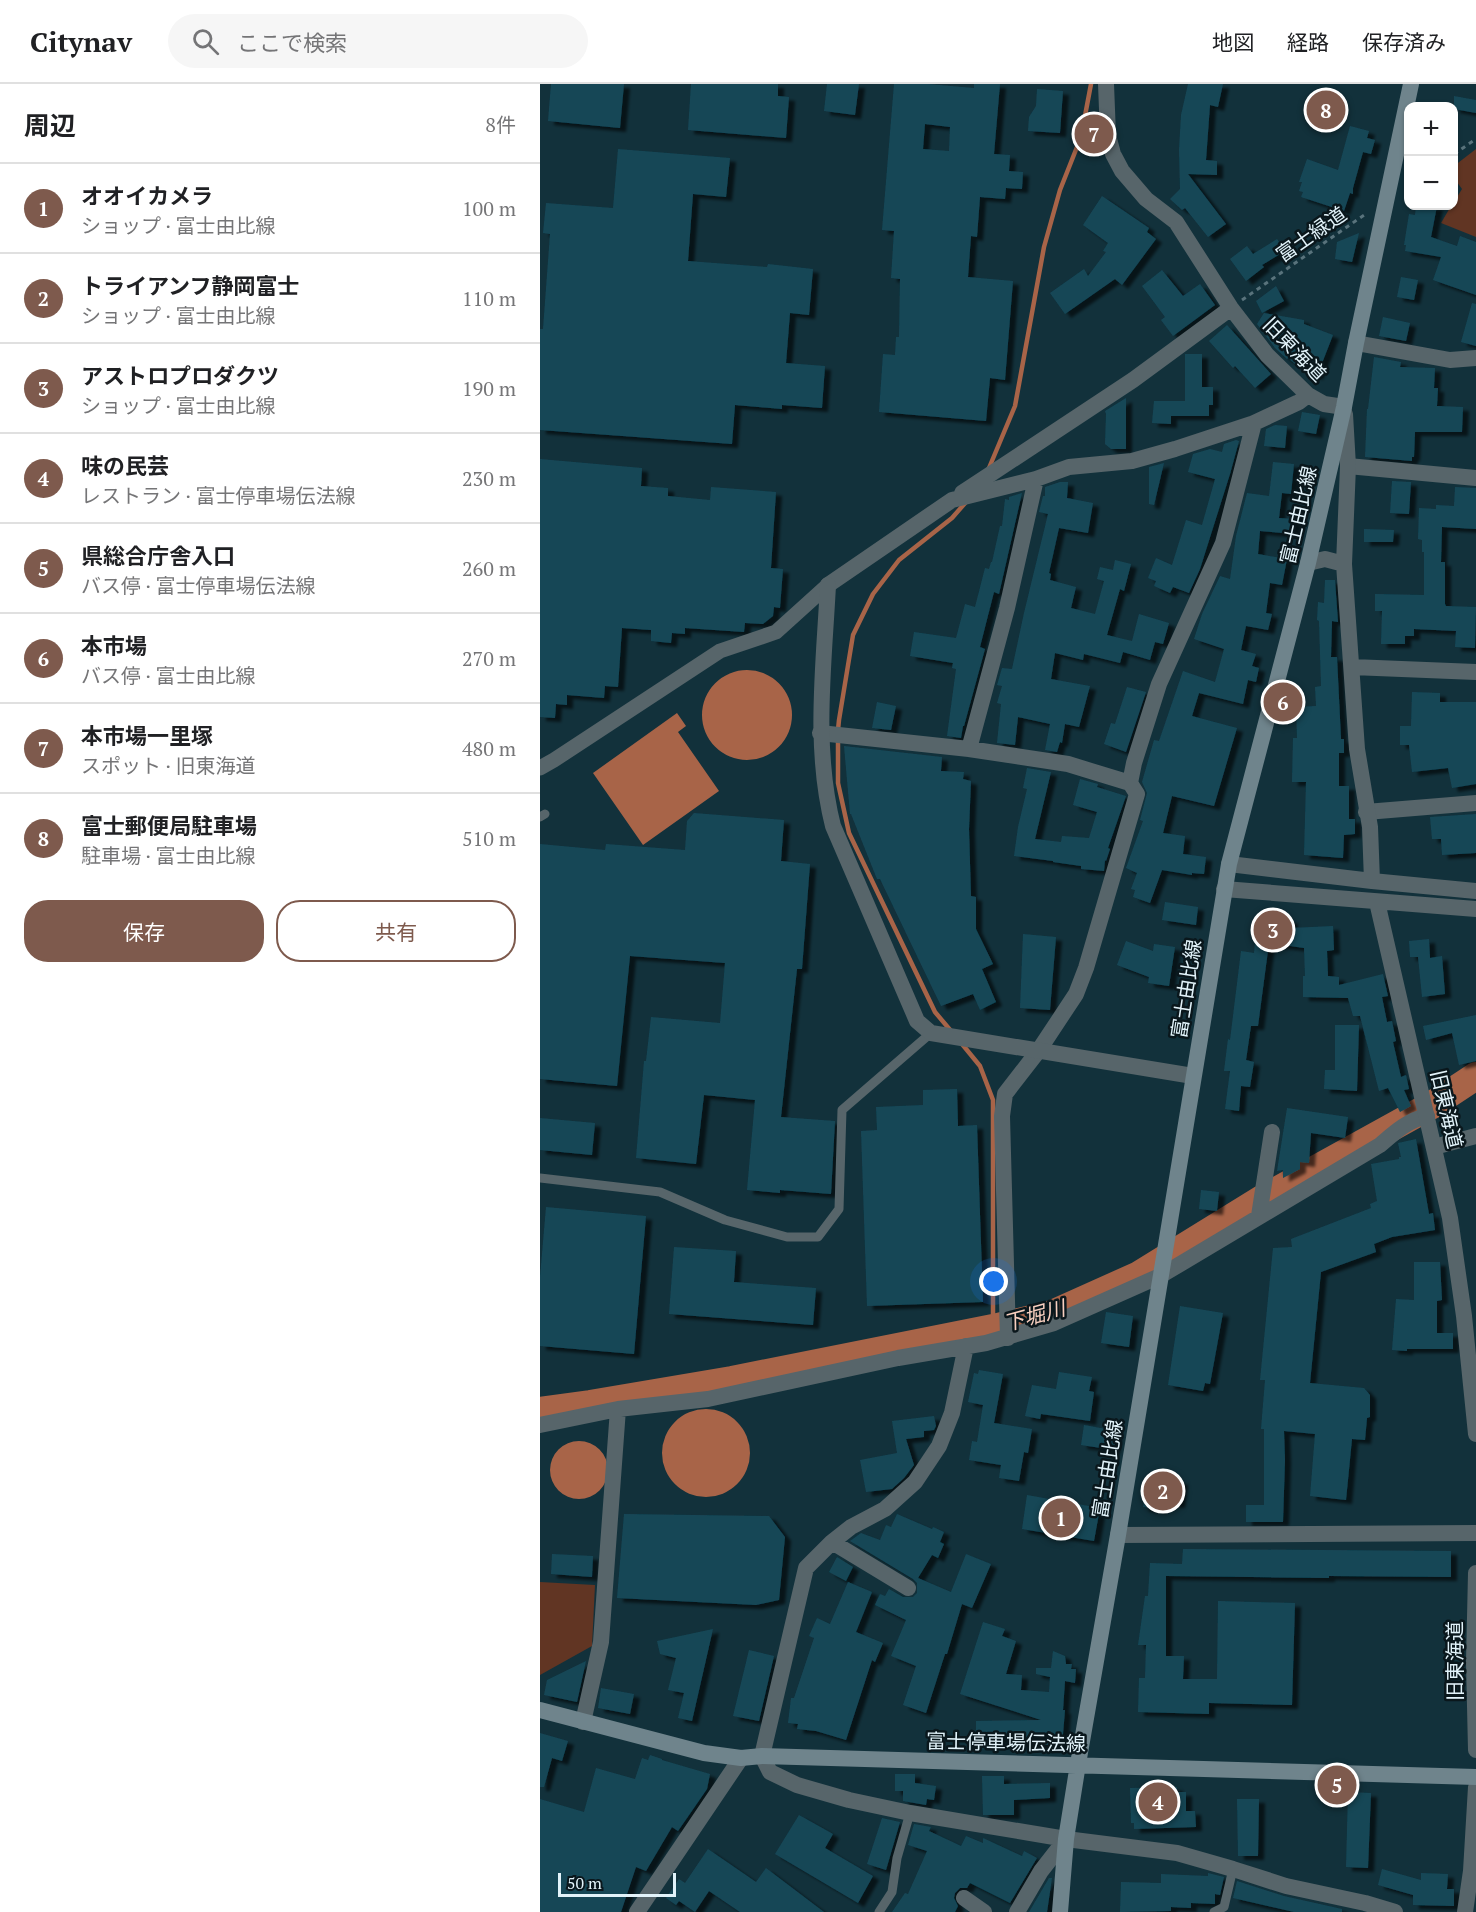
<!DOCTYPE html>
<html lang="ja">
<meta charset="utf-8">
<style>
:root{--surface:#fff;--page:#f6f6f6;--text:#202124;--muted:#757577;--line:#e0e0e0;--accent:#7e5a4d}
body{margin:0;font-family:"PT Serif","Noto Sans JP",serif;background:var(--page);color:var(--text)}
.controls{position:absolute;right:18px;top:18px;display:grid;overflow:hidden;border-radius:12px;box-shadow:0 2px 4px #0004}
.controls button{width:54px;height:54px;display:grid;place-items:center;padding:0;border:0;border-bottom:2px solid var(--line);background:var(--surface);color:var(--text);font:30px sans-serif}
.scale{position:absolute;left:18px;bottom:15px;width:118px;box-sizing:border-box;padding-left:6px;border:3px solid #e2f3fa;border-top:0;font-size:16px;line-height:21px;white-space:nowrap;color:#e2f3fa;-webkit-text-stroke:4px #0a171c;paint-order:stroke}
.you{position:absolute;left:454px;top:1198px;width:21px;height:21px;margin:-15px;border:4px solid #fff;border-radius:50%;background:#1a73e8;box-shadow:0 0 0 9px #1a73e833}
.badge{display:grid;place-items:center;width:39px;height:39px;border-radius:50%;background:var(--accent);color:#fff;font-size:20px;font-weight:700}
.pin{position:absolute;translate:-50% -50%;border:3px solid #fff;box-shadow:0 2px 6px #0006}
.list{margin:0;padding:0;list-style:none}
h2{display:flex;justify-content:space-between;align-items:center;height:78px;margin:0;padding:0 24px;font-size:26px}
h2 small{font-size:20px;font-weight:400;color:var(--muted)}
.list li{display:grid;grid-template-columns:39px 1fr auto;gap:18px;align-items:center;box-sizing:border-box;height:90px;padding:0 24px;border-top:2px solid var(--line)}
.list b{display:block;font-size:22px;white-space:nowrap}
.list p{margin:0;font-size:20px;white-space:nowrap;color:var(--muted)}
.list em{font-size:20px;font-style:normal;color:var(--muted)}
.actions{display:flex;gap:12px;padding:18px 24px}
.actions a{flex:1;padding:14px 0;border:2px solid var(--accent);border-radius:24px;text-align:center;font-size:21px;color:var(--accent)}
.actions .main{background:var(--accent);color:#fff}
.icon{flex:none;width:33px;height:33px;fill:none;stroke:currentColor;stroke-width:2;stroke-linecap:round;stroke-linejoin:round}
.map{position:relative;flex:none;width:936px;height:1828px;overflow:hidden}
header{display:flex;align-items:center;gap:36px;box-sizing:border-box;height:84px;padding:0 30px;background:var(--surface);border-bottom:2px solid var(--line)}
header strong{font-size:28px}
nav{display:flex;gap:33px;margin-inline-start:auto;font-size:21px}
.search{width:420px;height:54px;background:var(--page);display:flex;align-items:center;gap:15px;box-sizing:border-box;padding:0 21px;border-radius:33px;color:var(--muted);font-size:22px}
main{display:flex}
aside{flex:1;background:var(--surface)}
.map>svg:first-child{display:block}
.green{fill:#613523}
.water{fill:#a86448}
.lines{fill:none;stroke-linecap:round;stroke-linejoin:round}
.stream{stroke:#a86448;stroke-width:4.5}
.river{stroke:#a86448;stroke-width:28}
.building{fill:#154757;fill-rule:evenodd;filter:url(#shadow)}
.path{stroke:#59737c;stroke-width:3;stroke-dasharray:4.5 4.5;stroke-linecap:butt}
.service{stroke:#57656a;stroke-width:9}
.pedestrian{stroke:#57656a;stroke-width:15}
.minor{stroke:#57656a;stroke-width:16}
.tertiary{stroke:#57656a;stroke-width:16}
.secondary{stroke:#6f848c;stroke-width:16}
.labels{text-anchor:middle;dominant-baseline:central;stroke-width:5;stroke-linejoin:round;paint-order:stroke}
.street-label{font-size:20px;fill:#e2f3fa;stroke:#0a171c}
.water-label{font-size:21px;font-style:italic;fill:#f8cfbf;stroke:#0a171c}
</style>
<header>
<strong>Citynav</strong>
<div class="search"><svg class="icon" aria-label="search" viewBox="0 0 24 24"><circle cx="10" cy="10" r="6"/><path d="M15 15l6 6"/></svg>ここで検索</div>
<nav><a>地図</a><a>経路</a><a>保存済み</a></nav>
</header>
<main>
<aside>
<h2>周辺<small>8件</small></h2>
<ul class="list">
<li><span class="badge">1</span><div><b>オオイカメラ</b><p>ショップ · 富士由比線</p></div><em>100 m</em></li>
<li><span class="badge">2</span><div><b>トライアンフ静岡富士</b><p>ショップ · 富士由比線</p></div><em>110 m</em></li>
<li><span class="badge">3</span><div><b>アストロプロダクツ</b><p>ショップ · 富士由比線</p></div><em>190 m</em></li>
<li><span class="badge">4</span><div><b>味の民芸</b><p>レストラン · 富士停車場伝法線</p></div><em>230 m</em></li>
<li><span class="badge">5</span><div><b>県総合庁舎入口</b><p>バス停 · 富士停車場伝法線</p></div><em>260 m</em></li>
<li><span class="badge">6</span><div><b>本市場</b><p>バス停 · 富士由比線</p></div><em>270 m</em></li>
<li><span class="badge">7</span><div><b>本市場一里塚</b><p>スポット · 旧東海道</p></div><em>480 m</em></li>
<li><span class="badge">8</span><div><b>富士郵便局駐車場</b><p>駐車場 · 富士由比線</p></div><em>510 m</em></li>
</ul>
<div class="actions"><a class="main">保存</a><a>共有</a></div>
</aside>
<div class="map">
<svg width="936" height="1828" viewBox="0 0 936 1828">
<defs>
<filter id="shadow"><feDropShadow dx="6" dy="4" stdDeviation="1.5" flood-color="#0009"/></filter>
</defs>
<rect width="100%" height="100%" fill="#12313b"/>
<path class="green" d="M936,65V153L901,139L911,122H914V118L922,105L914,94V82Z
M0,1498L55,1501L52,1562L0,1591Z"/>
<path class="water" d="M162 631a45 45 0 1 1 90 0a45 45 0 1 1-90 0Z
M137,629L146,642L138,648L179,707L103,761L53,689Z
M122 1369a44 44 0 1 1 88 0a44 44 0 1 1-88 0Z
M10 1386a29 29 0 1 1 58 0a29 29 0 1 1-58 0Z"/>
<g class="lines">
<path class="stream" d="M449,384L475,322L504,163L520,106L541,53L551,0
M298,646L299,636L313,551L333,510L359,476L412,434L426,418
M298,655V699L309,749L395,928L411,947
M422,960L440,982L453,1016V1244"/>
<path class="river" d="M0,1327L50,1320L192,1296L453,1244L512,1230L599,1191L722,1115L892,1021L936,992"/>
</g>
<path class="building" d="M11,0H84L80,44L8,37Z
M151,0H238V12L249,13L246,54L148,46Z
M287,0H319L315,31L284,27Z
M354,0H388L434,4V0H460L454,70L470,71L469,87L483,88L482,105L466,104L465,115L440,113L437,153L431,152L428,193L473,197L465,296L450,294L446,337L339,328L343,270L355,271L356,253H359L360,195L351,194L354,147L342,146ZM385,40L410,43L409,67L383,65Z
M648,0H683L678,23L670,21L666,76L677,77V91L648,90L686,140L668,153L645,124L642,126L630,115L640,105L639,66L641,31Z
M497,5L523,7L520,49L488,47L489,33L496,22Z
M914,12L936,16V29L914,25Z
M810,42L829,47L827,54L835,56L831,70L823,68L813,104V110L810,109L804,127L761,113L763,108L759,107L762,98H759L767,75L798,86Z
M78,65L190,74L186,113L153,110L148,177L227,183L228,180L273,185L269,231L250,229L246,279L285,282L282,324L242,321V325L195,321L192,360L0,346V245H3L10,150L3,149L6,119L73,124Z
M562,112L609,144L607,148L616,155L582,201L575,195L525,230L510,209L544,185L548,192L566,168L563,167L568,159L543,141Z
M876,122H897L891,153L917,162L920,152L936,158V211L893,196L901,173L865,167L866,161H864L869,130L875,131Z
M819,149L812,178L795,175L797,158Z
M737,155L745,167L722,181L724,183L706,197L690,175L707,162L713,170Z
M622,186L643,212L660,200L675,221L633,252L621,236L625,233L602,202Z
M861,193L878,196L874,216L857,213Z
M736,202L744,217L722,229L716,217Z
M932,219L936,220V262L921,258Z
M724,229L764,236V240L793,251L777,292L760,284L748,274L747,275L735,264L717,240Z
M843,233L870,239L866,257L839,252Z
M687,241L731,290L715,304L695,282L693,284L669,257Z
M645,270H662V303H673V321H669V332H631V340L612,339L614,317H645Z
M834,273L861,278L860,283L895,284L894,304H898L897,322L923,323L922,348H875L874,373H872V377L825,373L827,325H828Z
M586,314V365H571L565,360L566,330L565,327Z
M762,328L780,331L776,350L758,347Z
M735,341L747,342L745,364L724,362L726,345Z
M696,356L699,357L690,390L660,485L649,509L633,503L630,509L614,502L616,497L608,494L616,474L632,481L646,436L662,441L675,395L648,388L653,370L670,365L682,368L684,360Z
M0,375L102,384L101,402L128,404V412L170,416L171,403L236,408L231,484L243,485L240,524L234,523L233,532L223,540L205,539L204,548L145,544V550L132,549L131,559L111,557V546L82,544L78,603L65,602L64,614L27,611V621L16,620L15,634L0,633Z
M733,378L754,380L751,410L742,409L739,434L755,435L754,450L720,447L718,470L747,475L742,501L730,499L726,529L732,530L728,546L706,542L701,566L716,570L712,582L719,584L716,598L708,596L703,620L659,609L652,632L697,644L674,722L632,712L623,749L645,752L643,770L666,773L664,790L652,789V791L622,786L610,819L593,813L595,806L591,805L597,789L586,784L603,737L600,736L607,709L602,698L614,656L619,657L643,587L675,598L684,565L654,555L662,530L680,492L690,495L696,452L707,409L729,412Z
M624,379L614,421L609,420V383Z
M852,397L871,398L869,430L850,429Z
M520,398H528L527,414L553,419L548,449L519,444L509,489L511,490L510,496L536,503L531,524L555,530L564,497L557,495L560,483L573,486L575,476L591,480L584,507L580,505L567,551L592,557L599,530L629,539L623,560L615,558L610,576L583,568L580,579L544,570L543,576L515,569L511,595L550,602L539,643L525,640L522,659L520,658L517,668L505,666L510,640L478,633L475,661L457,659L461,620L457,619L462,602L457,601L462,584L472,585L484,529L508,430L499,428L503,412H505V403Z
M915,403L936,404V445L902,443L901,478H905V520L906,522L936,523L935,564L915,563L916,547L874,545V552H865V560H841L842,527H835V510L884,511V468H882V456L878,455L879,424L896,425V421L914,422Z
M482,409L459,510L454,508L440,563L445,565L424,642H423L421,654L407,652L416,585L412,584L413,579L370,572L374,548L416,554L425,520L435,523L445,484L449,485L451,478H452L460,442H462L465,415L469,416V413Z
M824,445L854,446L853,458H824Z
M785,496H795L798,538L792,537L791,573H797L801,655H804V669H799V702H809V735H815V750L804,751L803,774L764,771L766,698H752L753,654H757L756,623L776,622L775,603L781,602L779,537L777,536L778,518L784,519Z
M587,603L606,608L586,668L564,660L571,639L575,640Z
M872,608L900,609V618H936V700L912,704L908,684L872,688L869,661H860V642H871Z
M337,618L356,622L351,646L332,644Z
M304,662L402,673L401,687L424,688L423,695L431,697L429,745L431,812L436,813V845L453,880L442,885L456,918L440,926L433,910L401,922L340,795H337L311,730H310Z
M487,684L511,688L495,755L521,758L522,752L549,754L557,728L533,721L540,695L558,700L557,703L586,712L568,764L570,765L566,777L565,776L564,787L541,785V782L513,778V777L474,772L478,743L487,705L483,704Z
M154,729L244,736L241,777L270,780L262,885H257L241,1033L295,1037L291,1110L240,1106V1109L207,1106L215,1016L164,1011L156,1080L96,1074L104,977H106L111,933L180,939L185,879L90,872L77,1002L0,995V760L65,766L66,760L145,766L147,737Z
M936,730V769L902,771L901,755H892L890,733Z
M625,818L658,823L656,841L622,836Z
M727,828L740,830V834L752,836L751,844L793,842L794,866L787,867L788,892L799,893V901L843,890L848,912L842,913L847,938L852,937L856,957L853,958L861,993L866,991L869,1005L864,1006L871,1022L860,1028L848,1004L839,1007L820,932H813L808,914L763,913V892H765L764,864L729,859L718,942H711L706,976L714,978L710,1003L701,1002L699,1027L685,1025L690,987H684L688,955L690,956L701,867L714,869L717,835Z
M483,850L516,853L510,926L480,924Z
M889,855L890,874L902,872L905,910L882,913L878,873H870L869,857Z
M586,857L613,867L614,860L635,863L629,902L608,899L609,893L577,881Z
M936,931V977L919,981L912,949L886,956L883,942Z
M795,941H819L817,1007L784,1005L785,986H795Z
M417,1005L418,1042L437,1041L443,1218L327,1222L321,1047L337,1046L336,1023L383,1021V1006Z
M747,1024L808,1033L805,1054L771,1049L769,1079L760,1078V1085L743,1094V1086L737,1087Z
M0,1034L55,1039L52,1071L0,1066Z
M876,1055L889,1130L893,1129L895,1146L852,1153L834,1160L836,1168L781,1188L770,1299L824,1304L830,1311V1333L827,1334L825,1356L812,1355L806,1416L770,1412L775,1350L744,1347L745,1376L743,1438H706V1421H724V1345H721L725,1296H720L733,1164L752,1163L751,1155L831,1124L830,1120L837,1117L831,1080L859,1075V1073H861L858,1059Z
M661,1106L679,1108L677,1127L659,1125Z
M6,1123L106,1132L94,1270L0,1262V1193Z
M134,1163L196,1167L194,1198L276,1204L273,1241L129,1230Z
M874,1178H900L902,1216L897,1217V1249H913V1265H867V1267L852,1266L856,1215L874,1216Z
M640,1222L683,1229L670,1300L665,1299L663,1307L628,1301Z
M566,1228L593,1232L589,1263L561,1259Z
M439,1286L463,1290L454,1339L492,1345L488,1369L484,1368L479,1397L459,1394L461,1381L429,1376L432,1357L437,1358L443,1321L428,1318L434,1289L438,1290Z
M519,1288L552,1293L549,1307L554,1308L550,1337L501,1330L500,1335L485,1332L492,1301L516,1305Z
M394,1332L396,1342L394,1346L384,1347V1353L366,1355L374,1381L364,1394L352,1405L326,1408L320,1376L357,1369L352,1337Z
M544,1341L577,1347L574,1366L541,1361Z
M608,1392L642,1397L639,1420L622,1418L621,1425L603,1423Z
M487,1411L560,1424L554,1457L482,1445Z
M84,1430L229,1432L245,1453L239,1516L216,1521L77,1514Z
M357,1430L392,1445L393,1443L404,1448L400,1458L404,1460L398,1474L392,1471L378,1494L411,1508L426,1470L451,1480L432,1524L422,1520L407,1570H405L386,1629L363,1621L376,1582L351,1572L366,1536L335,1521L340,1510L345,1512L349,1505L363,1513H373L377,1509V1499L373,1495L310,1457L321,1449L340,1456L346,1441L351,1443Z
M643,1465L911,1467V1493L789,1492V1494L626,1492V1572H644L643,1595H677L678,1517L755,1519L752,1621L669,1619V1630L598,1628L599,1594H605L606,1561H598L605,1512H608L610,1479L642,1480Z
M12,1470L53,1472L52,1493L11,1490Z
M297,1473L313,1483L306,1497L289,1488Z
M308,1498L332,1508L316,1548L343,1559L335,1578L332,1576L306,1656L276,1647L257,1645L258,1640L248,1639L251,1614H254L274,1554L269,1552L277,1534L290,1540Z
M443,1538L465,1545L462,1552L476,1557L466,1590L482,1591L481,1606L509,1608L510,1593L496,1590V1584H511L513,1567L525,1572L526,1580H532L531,1585H536L535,1599L525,1597L523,1626H525L522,1662L482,1659L483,1655L436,1656V1637L501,1636L420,1610Z
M173,1545L152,1637L138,1634L144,1609L128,1606L136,1574L120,1570L117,1557Z
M209,1566L234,1572L219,1637L193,1632Z
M46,1577L37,1618L4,1611L7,1596Z
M61,1604L94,1610L90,1630L58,1624Z
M0,1649L28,1657L22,1677L12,1674L4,1703H0Z
M110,1671L122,1675V1676L170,1690L167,1705L138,1747L132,1743L106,1787L96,1783L81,1828H0V1715L44,1728L56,1684L95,1695L102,1674L108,1676Z
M355,1690H375V1699L396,1702L394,1716L387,1715L386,1721L363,1717V1707H355Z
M442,1692H464V1700L510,1699V1714L474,1716V1731H443Z
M637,1703V1708H646V1727H655L656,1743L594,1745V1739H591L590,1704Z
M808,1708L831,1709L828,1784L806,1783Z
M697,1715H719L718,1772H698Z
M259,1731L293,1750L285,1764L333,1792L318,1819L235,1770Z
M342,1734L360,1738L346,1786L327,1780Z
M374,1740L391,1743L389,1747L421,1762L426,1752L443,1759V1754L482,1772L484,1767L497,1774L470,1819L430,1799L427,1804H420L415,1809L414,1814L418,1822L415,1828H352L365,1809L368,1810L387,1767L368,1761Z
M168,1765L216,1798L226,1784L284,1828H200L169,1807L155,1828L139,1817L136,1821L126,1814L139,1795L145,1799Z
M842,1785L881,1796V1789L908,1790L907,1805H914V1822L873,1821V1811L838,1801Z
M668,1789L684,1793L680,1811L675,1810V1820L651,1819V1824L631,1823V1827L580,1828L581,1798L621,1799V1790L668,1792Z
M509,1794H512L507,1828H489Z
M697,1797L744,1812L802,1825V1828H754L693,1814Z"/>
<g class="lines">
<path class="path" d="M914,70L936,55
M702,216L827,129"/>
<path class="service" d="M0,733L5,730
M0,1094L120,1108L185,1136L247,1153H278L299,1125L302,1026L391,949
M339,1828L352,1808L357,1774L370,1729
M674,1828L684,1823L693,1785"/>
<path class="pedestrian" d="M0,684L14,676L180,567L236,548L288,501"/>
<path class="minor" d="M566,0L568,51L573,70L582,87L606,115L636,138L691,224L727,271L768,311L784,320L804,323
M816,259L910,276L936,274
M808,382L936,394
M422,409L593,296L691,224
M288,501L412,416L496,395L529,383L592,377L635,365L714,339L759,318L768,311
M280,649L429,665L528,680L590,699
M429,665L467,524L496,395
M826,728L936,719
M894,1063L936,1052
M719,1132L732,1048
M468,1254L462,1032L465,1010L499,966L536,910L546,884L597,710L590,699L594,679L619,600L683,459L714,339
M426,1262L412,1329L399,1362L375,1398L345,1425L311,1443L292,1458L266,1484L222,1672L230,1688L257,1701L309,1716L370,1729L526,1755L637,1769L693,1785L746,1802L825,1819L855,1828
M0,1341L78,1325L168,1315L358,1274L446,1259L514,1239L620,1192L840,1061C854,1049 868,1036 887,1032
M578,1451L936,1449
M292,1458L368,1504
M43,1638L61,1558L78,1325
M424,1814L444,1828
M97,1828L201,1674
M477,1828L501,1787L526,1755"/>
<path class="tertiary" d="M805,330L808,382L804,480L817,665L830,743L832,797
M768,479L785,475L804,480
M288,501C284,581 273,663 293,742L377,937L391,949L653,992
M812,583L936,588
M689,780L832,797L936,807
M684,805L936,825
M837,818L910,1134L924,1232L936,1350
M936,1489L934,1578L936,1666
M925,1828L931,1787L936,1703"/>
<path class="secondary" d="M0,1626L164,1669L201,1674L222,1672L936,1693
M520,1828L526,1755L538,1680L578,1451L689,780L768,479L804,323L816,259L871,0"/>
</g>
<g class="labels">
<g class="street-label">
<text transform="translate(771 150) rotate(-35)">富士緑道</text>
<text transform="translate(755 265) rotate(46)">旧東海道</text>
<text transform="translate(758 431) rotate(-77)">富士由比線</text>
<text transform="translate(646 905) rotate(-81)">富士由比線</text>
<text transform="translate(907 1025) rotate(77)">旧東海道</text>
<text transform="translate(567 1385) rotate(-81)">富士由比線</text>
<text transform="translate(914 1577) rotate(-90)">旧東海道</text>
<text transform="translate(466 1658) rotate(1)">富士停車場伝法線</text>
</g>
<g class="water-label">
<text transform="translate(494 1231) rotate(-15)">下堀川</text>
</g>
</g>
</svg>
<div class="controls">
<button>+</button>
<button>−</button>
</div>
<div class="scale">50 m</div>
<div class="you"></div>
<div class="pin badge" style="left:521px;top:1434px">1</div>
<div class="pin badge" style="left:623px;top:1407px">2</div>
<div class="pin badge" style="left:733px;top:846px">3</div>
<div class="pin badge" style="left:618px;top:1718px">4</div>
<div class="pin badge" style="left:797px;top:1701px">5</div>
<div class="pin badge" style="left:743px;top:618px">6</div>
<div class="pin badge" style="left:554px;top:50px">7</div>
<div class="pin badge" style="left:786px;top:26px">8</div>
</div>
</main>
